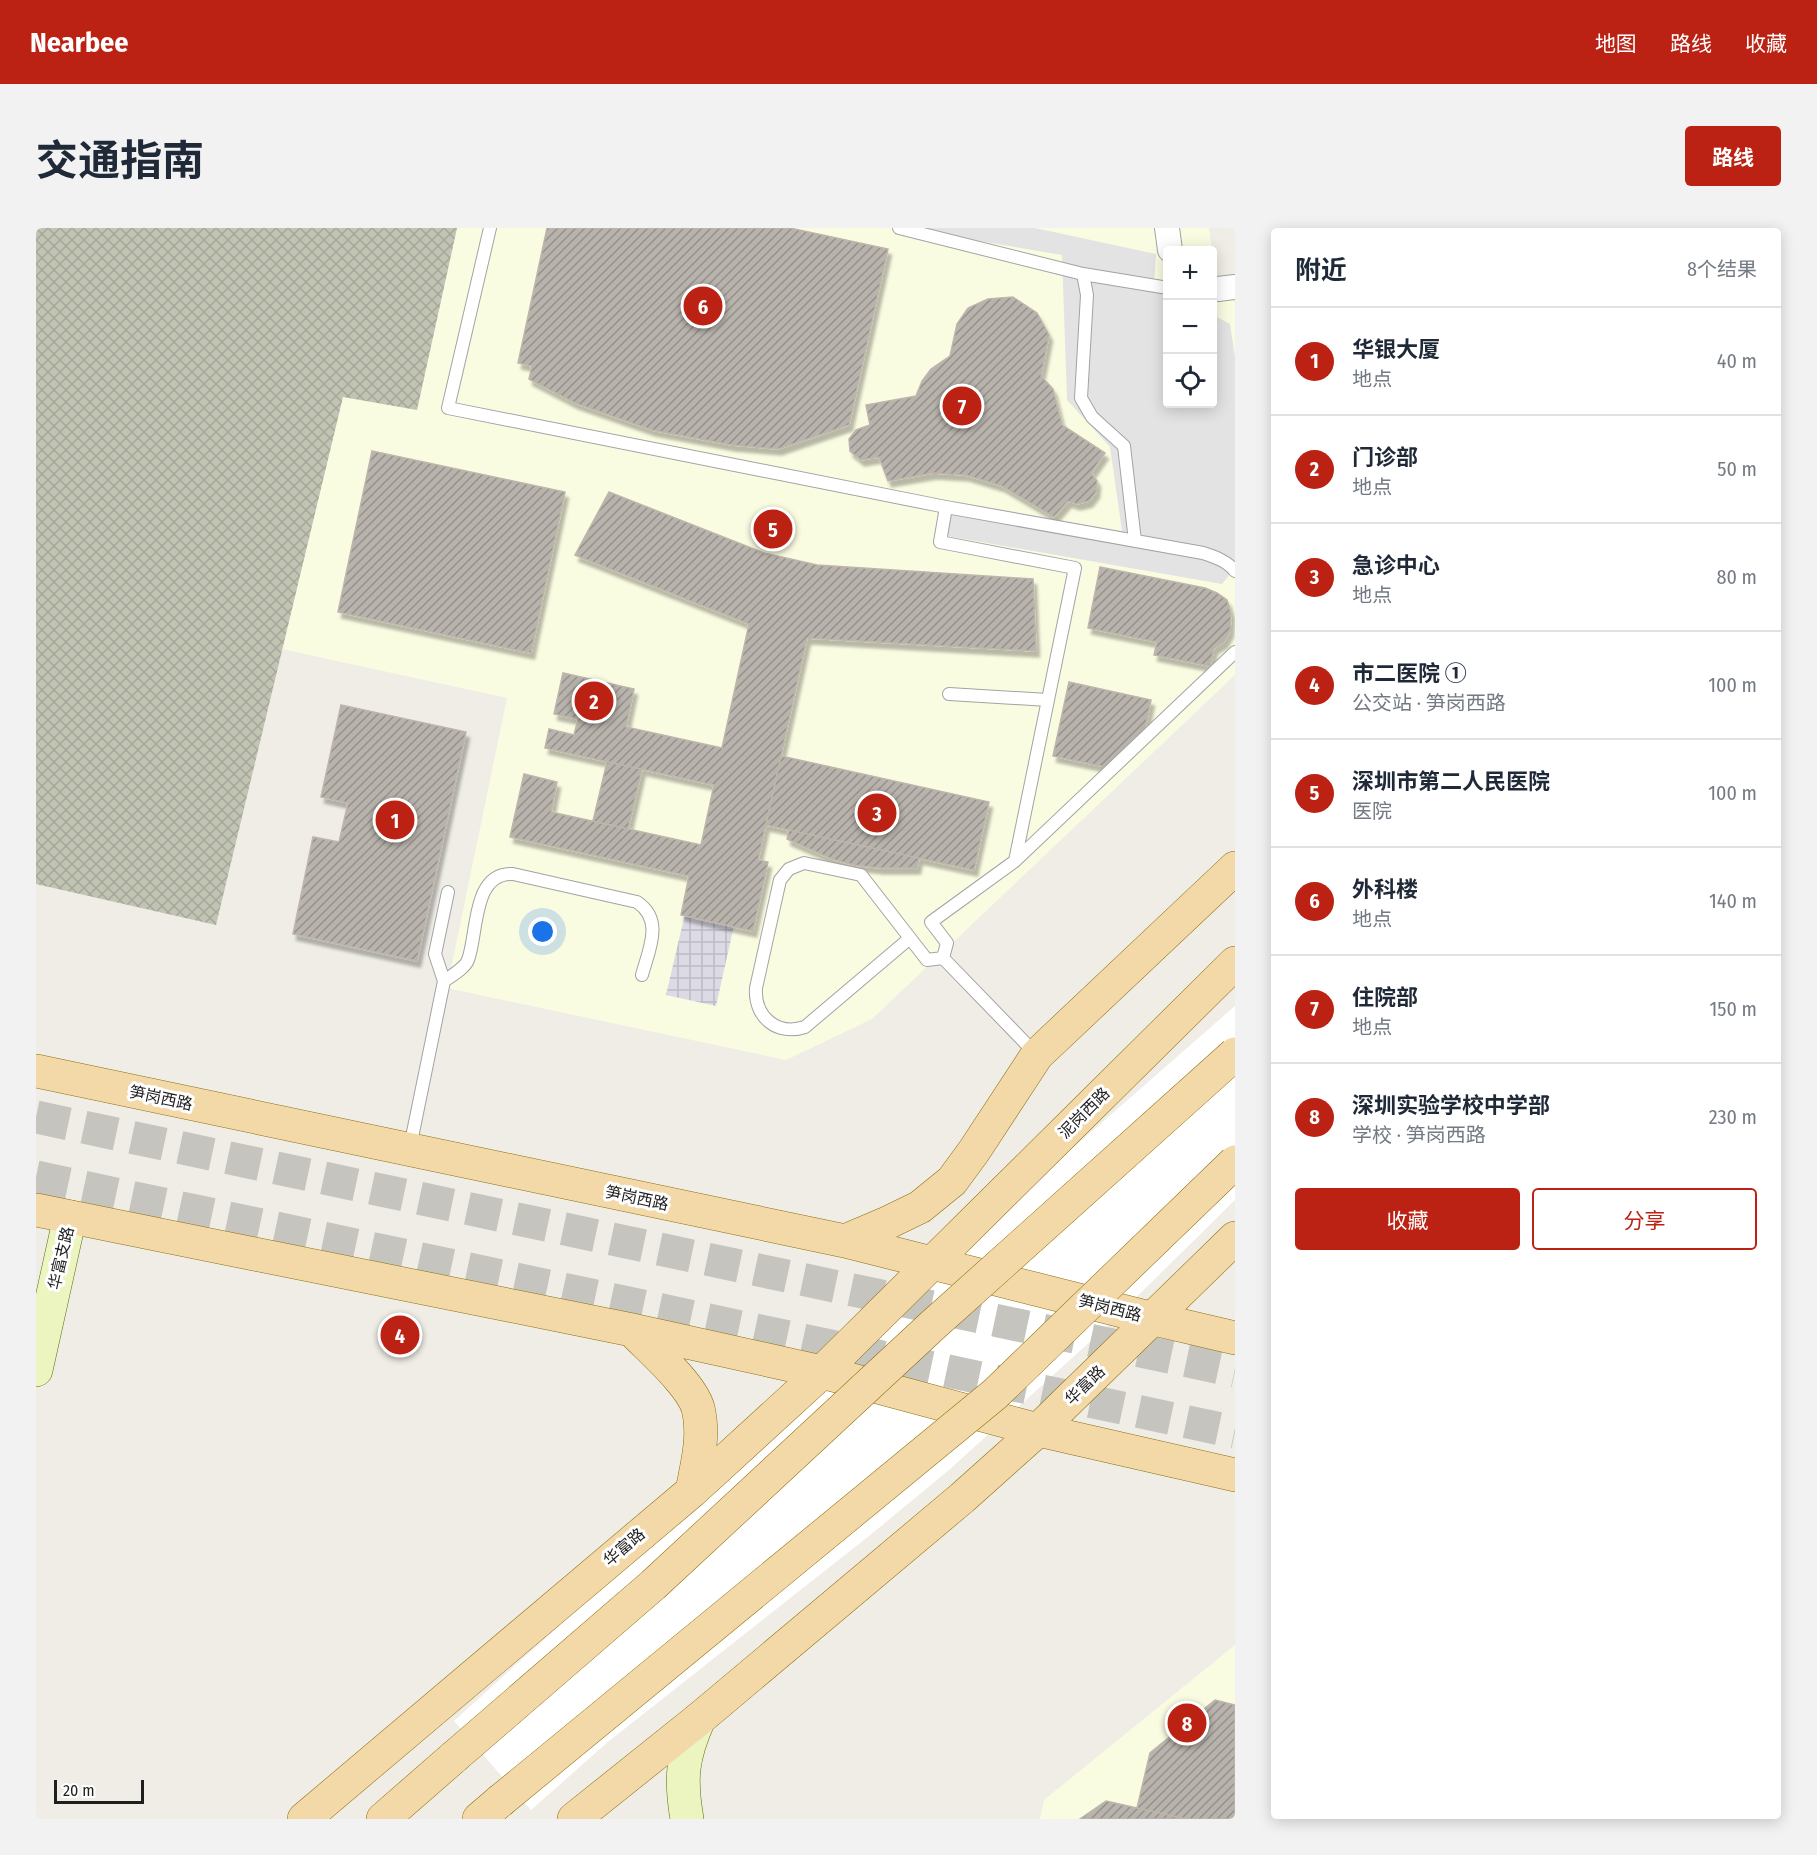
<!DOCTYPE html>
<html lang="zh">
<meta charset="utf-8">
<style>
:root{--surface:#fff;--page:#f2f2f3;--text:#1f2937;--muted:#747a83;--line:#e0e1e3;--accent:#bb2213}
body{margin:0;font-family:"Fira Sans Condensed","Noto Sans SC",sans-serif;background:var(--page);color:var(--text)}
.controls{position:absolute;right:18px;top:18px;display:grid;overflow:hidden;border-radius:6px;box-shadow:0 3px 15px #0003}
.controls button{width:54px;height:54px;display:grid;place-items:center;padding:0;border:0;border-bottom:2px solid var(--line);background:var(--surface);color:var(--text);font:30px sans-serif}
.scale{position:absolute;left:18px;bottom:15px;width:90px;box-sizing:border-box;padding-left:6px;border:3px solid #1f1f1f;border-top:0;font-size:16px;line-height:21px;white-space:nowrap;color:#1f1f1f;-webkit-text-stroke:4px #fff;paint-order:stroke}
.you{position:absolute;left:507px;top:704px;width:21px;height:21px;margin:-15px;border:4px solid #fff;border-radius:50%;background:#1a73e8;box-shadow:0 0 0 9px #1a73e833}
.badge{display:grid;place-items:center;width:39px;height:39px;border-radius:50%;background:var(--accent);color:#fff;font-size:20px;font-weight:700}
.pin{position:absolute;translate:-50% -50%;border:3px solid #fff;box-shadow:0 2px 6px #0006}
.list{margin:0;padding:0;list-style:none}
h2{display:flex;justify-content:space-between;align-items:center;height:78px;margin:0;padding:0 24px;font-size:26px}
h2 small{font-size:20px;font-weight:400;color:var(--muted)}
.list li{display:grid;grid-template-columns:39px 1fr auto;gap:18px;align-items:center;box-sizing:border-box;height:108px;padding:0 24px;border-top:2px solid var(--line)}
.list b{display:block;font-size:22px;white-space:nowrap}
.list p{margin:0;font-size:20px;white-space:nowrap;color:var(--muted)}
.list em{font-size:20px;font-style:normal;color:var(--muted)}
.actions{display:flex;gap:12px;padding:18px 24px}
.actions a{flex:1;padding:14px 0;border:2px solid var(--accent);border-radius:6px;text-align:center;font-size:21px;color:var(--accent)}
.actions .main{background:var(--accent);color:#fff}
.icon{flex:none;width:33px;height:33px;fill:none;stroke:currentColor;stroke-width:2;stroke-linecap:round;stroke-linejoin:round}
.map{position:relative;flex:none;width:1199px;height:1591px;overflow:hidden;border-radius:6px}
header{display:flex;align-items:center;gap:36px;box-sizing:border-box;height:84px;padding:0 30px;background:var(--accent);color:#fff}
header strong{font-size:28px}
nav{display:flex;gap:33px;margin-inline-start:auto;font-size:21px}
.intro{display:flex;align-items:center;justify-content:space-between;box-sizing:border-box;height:144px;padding:0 36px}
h1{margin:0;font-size:42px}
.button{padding:15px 27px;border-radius:6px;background:var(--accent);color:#fff;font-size:21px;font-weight:700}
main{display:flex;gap:36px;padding:0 36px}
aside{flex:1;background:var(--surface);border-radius:6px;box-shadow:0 3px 15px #0003}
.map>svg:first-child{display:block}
.education{fill:#fafce2}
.construction{fill:url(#construction-cross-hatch)}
.parking{fill:#e3e3e3}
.plaza{fill:url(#plaza-grid)}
.pier{fill:#fff}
.building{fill:url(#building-hatch);stroke:#bfb5aa;stroke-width:1.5;filter:url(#shadow)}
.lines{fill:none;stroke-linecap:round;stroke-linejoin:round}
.primary-tunnel{stroke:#c5c4be;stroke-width:33;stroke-dasharray:33 16;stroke-linecap:butt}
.lane-casing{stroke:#a3a3a3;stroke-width:14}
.street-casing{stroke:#a3a3a3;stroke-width:26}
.secondary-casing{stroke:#5a6d0f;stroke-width:34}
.primary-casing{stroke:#8c6e0e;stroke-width:34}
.lane{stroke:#fff;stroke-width:12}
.street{stroke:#fff;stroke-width:24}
.secondary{stroke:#ecf4c0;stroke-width:33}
.primary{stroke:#f3d9a7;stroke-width:33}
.primary-bridge-casing{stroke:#8c6e0e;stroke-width:34;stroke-linecap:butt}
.primary-bridge{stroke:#f3d9a7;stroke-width:33}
.labels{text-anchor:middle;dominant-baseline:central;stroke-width:6;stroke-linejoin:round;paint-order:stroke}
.street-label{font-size:16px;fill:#1f1f1f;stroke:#fff}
</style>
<header>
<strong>Nearbee</strong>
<nav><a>地图</a><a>路线</a><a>收藏</a></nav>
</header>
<div class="intro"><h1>交通指南</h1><a class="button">路线</a></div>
<main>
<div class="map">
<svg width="1199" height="1591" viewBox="0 0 1199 1591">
<defs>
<pattern id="construction-cross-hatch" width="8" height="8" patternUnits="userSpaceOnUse" patternTransform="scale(1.5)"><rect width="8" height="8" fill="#c1c3b3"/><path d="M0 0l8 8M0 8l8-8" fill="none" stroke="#a5a79a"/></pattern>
<pattern id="plaza-grid" width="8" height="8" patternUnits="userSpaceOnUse" patternTransform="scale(1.5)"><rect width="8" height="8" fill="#dcdbe5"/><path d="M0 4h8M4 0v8" fill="none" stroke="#bcbcc4"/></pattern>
<pattern id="building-hatch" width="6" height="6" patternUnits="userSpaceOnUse" patternTransform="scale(1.5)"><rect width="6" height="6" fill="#b8b3ac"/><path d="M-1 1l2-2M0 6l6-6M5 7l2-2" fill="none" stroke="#95918b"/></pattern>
<filter id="shadow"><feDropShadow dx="3.5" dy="6" stdDeviation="1.5" flood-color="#0004"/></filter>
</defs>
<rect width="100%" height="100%" fill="#efede6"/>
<path class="education" d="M421,0H1173L1176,22H1132V176H1176L1177,26L1182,61L1199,74V447L836,791L750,832L411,760L471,470L246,421L307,168L381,182Z
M1199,1417V1591H1004L1008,1572Z"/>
<path class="construction" d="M0,0H421L381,182L307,169L180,697L0,656Z"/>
<path class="parking" d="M866,0H999L1120,26L1118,56L1131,63L1132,176H1176L1177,87L1194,96L1199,128V340L1186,356L911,308L917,273L1086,303L1074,219L1031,172L1026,27Z"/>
<path class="plaza" d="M651,677L700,689L680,778L630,767Z"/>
<path class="pier" d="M1199,778V972L1069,1100L913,1242L833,1308L573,1513L495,1582L418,1493L635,1296L1014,940Z"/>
<path class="building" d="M511,0H754L852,21L813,197L742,221L696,217L616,202L539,175L493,151L496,138L482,135Z
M977,69L1001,85L1013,107L1005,148L1017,161L1026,197L1069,225L1055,245L1061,253L1060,264L1053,273L1041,276L1032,273L1018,289L966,258L930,247L897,245L852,253L843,229L825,232L814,223L813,211L820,202L834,197L830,177L880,168L886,153L895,141L914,128L921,96L932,80L952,71Z
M336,223L529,264L495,425L302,384Z
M573,264L728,325L781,337L997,351L1000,423L771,410L722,632L732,634L717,703L645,687L653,648L474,609L488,546L521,554L515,584L665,617L678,557L509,520L513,501L538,507L542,491L518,486L527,445L598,461L590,499L686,520L713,396L539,327Z
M1064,339L1169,360L1181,365L1191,372L1195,385L1194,403L1188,414L1178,420L1174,438L1118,427L1121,414L1052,400Z
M1033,454L1115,472L1108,505L1070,539L1017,528Z
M305,477L430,504L381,733L257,706L277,609L303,614L312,575L285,569Z
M745,528L953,574L938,642L730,597Z
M571,534L606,541L592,601L557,593Z
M753,602L883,630L881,640H844L818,637L796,631L751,611Z
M1179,1472L1199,1477V1591H1151L1101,1580L1114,1525Z
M1070,1573L1101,1580L1151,1591H1044Z"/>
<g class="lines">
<path class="primary-tunnel" d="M0,889L1199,1143
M0,949L1199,1204"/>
<g class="lane-casing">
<path id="lane" d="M454,0L412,180L910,279L1167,325C1179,329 1191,333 1199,343
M863,0L1047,46L1132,60
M1047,46L1051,67L1045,170L1056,189L1088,218L1099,313
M910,279L904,314L1039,340L979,633
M913,466L1012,472
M874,710L769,799C742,808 718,790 720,760L744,652L753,641L768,635L825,647L891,732L907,730L911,715L895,694L979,633L1199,424
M907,730L1000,826
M408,753L399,726L412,664
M374,919L408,753C415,748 429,740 432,732C442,705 436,644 477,646L601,674C628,692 613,721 606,747"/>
</g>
<g class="street-casing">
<path id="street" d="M1131,0L1134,22
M1182,61L1199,59"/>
</g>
<g class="secondary-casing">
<path id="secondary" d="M0,1142L34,989
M651,1591C644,1551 646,1529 663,1491"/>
</g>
<g class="primary-casing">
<path id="primary" d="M0,843L809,1013L1118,1091L1199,1110
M0,982L596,1102L786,1144L1002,1202L1199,1247
M809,1013L849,996L884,979L916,953L938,923L1001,827L1199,640
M596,1102C614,1121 655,1156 662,1180C669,1207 661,1237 656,1263
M268,1591L656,1263L786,1144L1199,735
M347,1591L418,1529
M443,1591L464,1573
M538,1591L663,1491L926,1270L1002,1202L1199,1010"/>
</g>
<use href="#lane" class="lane"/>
<use href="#street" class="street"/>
<use href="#secondary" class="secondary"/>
<use href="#primary" class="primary"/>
<g class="primary-bridge-casing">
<path id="primary-bridge" d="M418,1529L617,1357L897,1097L1199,826
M464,1573L959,1166L1199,934"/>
</g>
<use href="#primary-bridge" class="primary-bridge"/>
</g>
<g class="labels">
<g class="street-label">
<text transform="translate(125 870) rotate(12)">笋岗西路</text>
<text transform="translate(1048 885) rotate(-45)">泥岗西路</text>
<text transform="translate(601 970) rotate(12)">笋岗西路</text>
<text transform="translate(25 1030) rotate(-77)">华富支路</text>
<text transform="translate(1074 1080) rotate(14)">笋岗西路</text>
<text transform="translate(1049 1157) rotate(-44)">华富路</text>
<text transform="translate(588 1319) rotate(-40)">华富路</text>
</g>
</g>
</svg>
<div class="controls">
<button>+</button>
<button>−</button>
<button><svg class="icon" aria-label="locate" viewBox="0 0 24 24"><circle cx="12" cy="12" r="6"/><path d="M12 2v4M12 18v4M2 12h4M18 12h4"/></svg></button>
</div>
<div class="scale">20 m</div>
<div class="you"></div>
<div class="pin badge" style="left:359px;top:592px">1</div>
<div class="pin badge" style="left:558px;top:473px">2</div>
<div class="pin badge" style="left:841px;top:585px">3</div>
<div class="pin badge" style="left:364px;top:1107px">4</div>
<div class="pin badge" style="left:737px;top:301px">5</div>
<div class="pin badge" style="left:667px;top:78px">6</div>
<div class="pin badge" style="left:926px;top:178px">7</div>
<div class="pin badge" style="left:1151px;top:1495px">8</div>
</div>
<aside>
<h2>附近<small>8个结果</small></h2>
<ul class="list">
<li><span class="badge">1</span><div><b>华银大厦</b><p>地点</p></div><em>40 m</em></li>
<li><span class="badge">2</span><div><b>门诊部</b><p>地点</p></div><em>50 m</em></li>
<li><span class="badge">3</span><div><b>急诊中心</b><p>地点</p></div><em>80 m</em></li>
<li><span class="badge">4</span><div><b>市二医院 ①</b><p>公交站 · 笋岗西路</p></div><em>100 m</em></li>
<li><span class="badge">5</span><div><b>深圳市第二人民医院</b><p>医院</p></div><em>100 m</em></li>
<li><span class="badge">6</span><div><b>外科楼</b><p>地点</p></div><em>140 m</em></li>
<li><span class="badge">7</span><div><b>住院部</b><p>地点</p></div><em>150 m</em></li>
<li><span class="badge">8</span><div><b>深圳实验学校中学部</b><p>学校 · 笋岗西路</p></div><em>230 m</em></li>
</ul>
<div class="actions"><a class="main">收藏</a><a>分享</a></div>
</aside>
</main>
